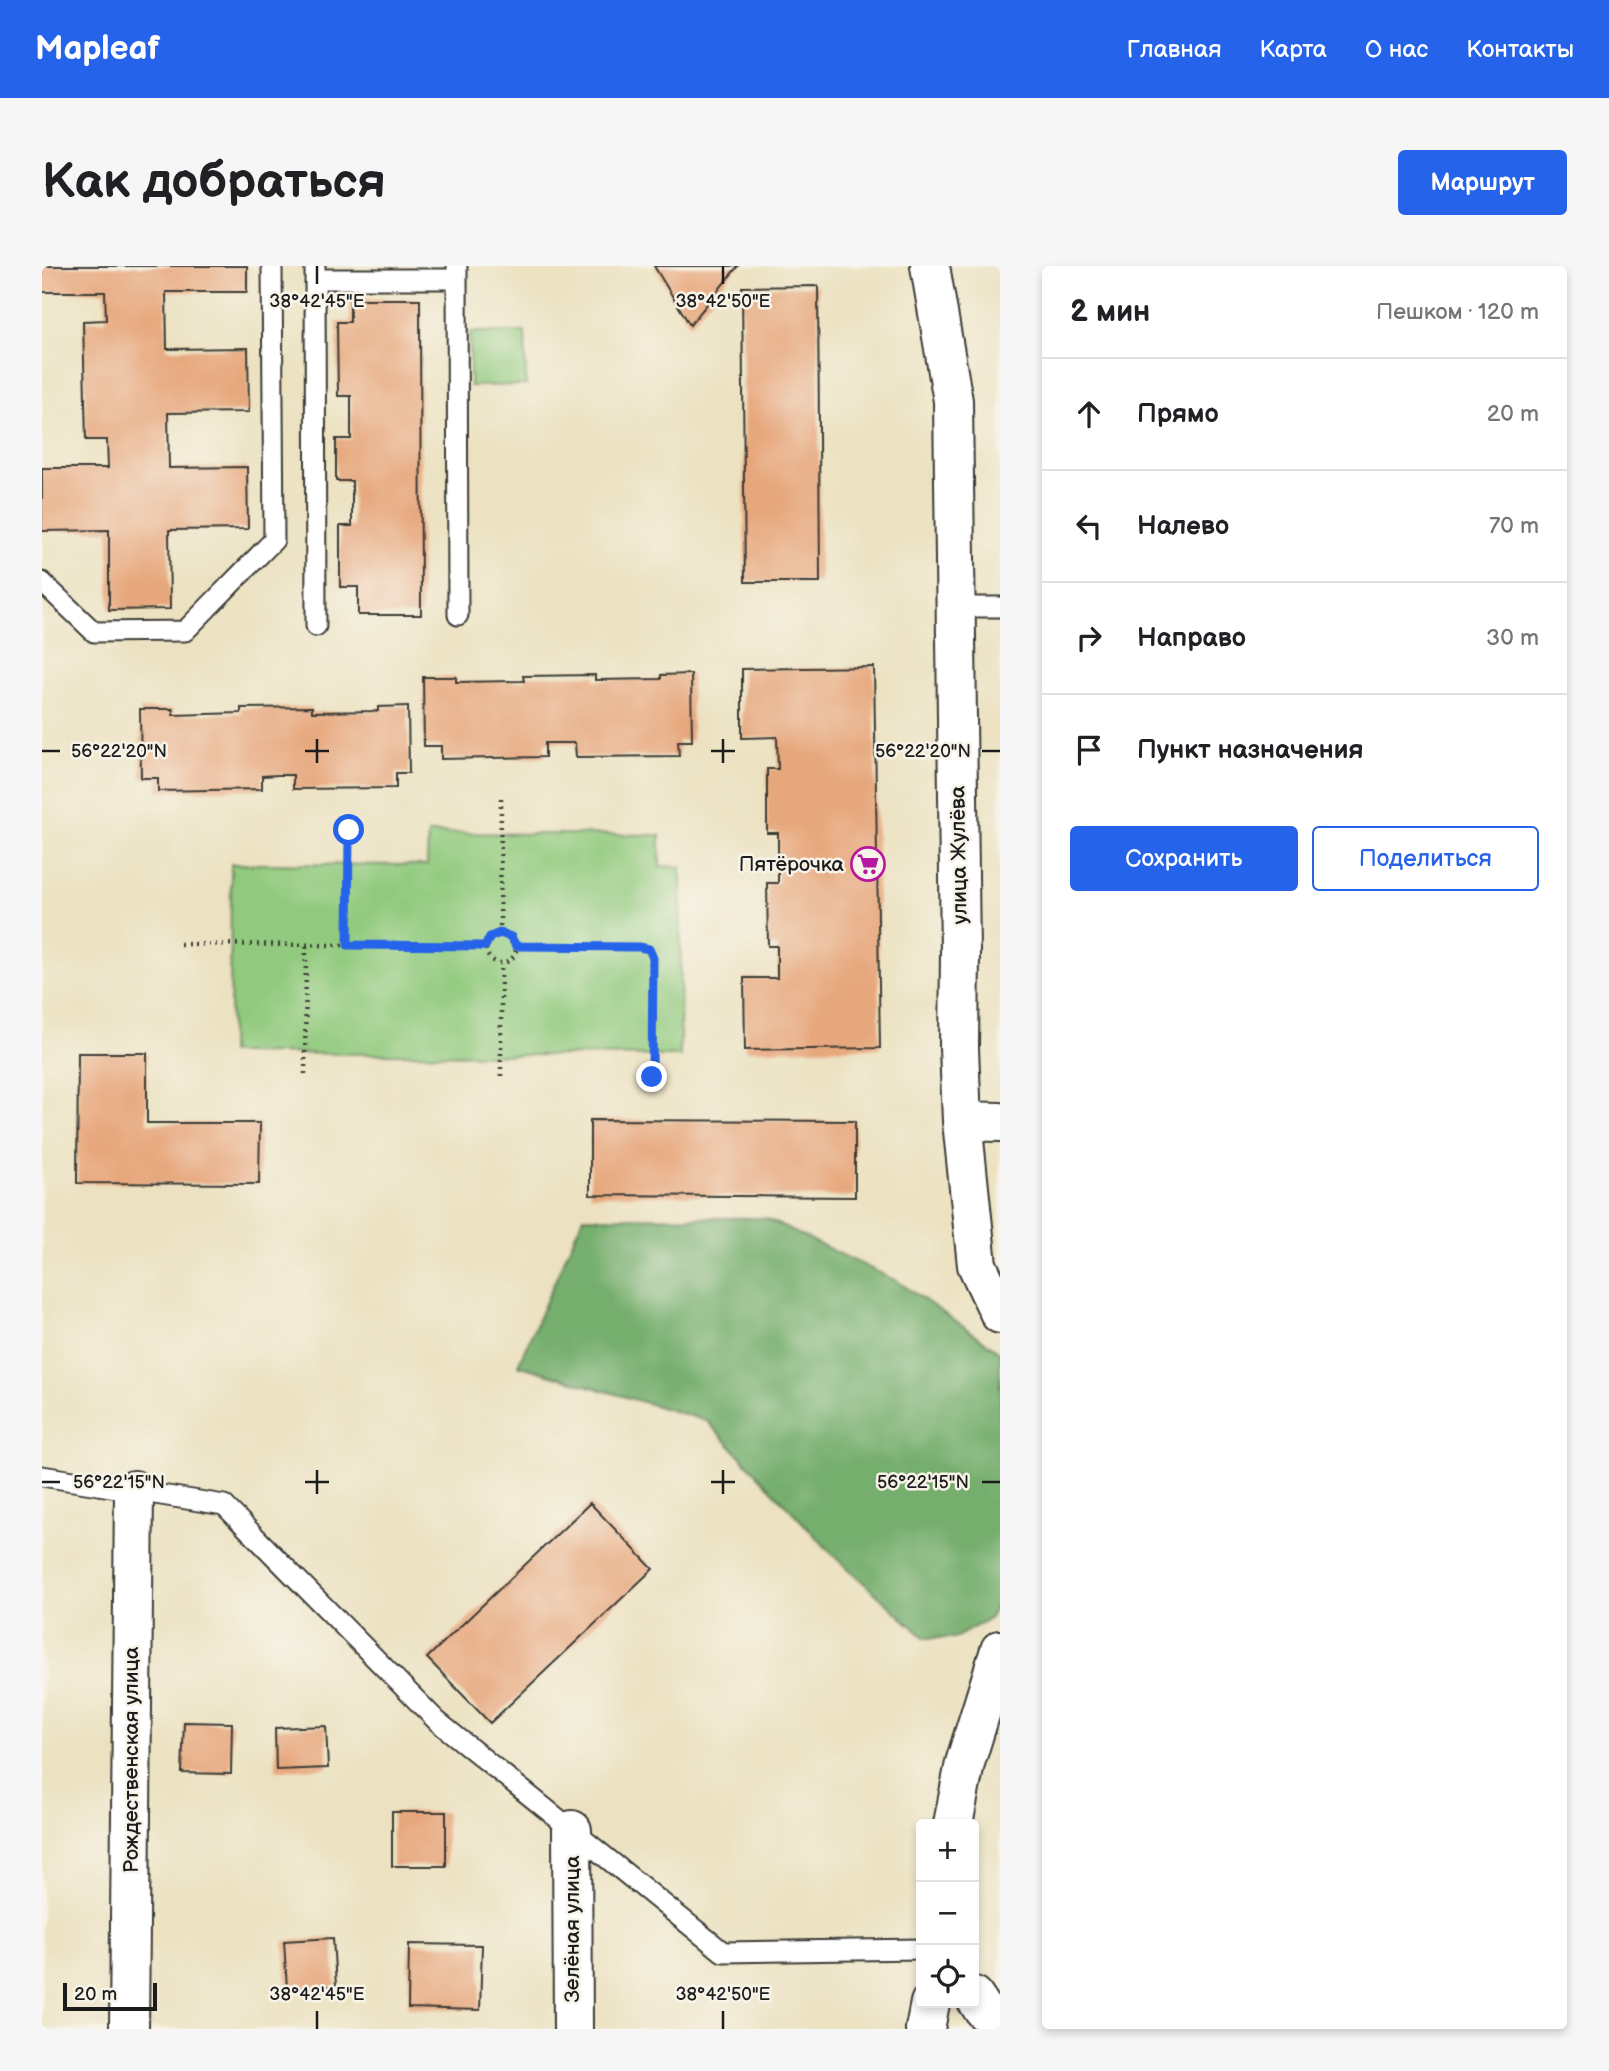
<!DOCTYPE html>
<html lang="ru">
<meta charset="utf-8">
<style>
:root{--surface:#fff;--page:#f6f6f6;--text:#202124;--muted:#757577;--line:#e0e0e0;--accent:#2563eb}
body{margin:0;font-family:"Balsamiq Sans",sans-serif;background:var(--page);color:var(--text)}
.controls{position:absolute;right:21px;bottom:21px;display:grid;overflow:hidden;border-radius:7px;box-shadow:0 4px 10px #0003}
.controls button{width:63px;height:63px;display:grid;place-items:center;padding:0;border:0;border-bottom:2px solid var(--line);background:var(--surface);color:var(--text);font:35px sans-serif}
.scale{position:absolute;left:21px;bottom:18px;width:94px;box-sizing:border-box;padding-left:7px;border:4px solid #1c1c1c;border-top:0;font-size:19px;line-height:24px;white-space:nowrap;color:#1c1c1c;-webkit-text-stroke:5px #f7f3e8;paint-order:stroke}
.stop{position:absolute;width:21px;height:21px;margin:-16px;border:5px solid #2563eb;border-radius:50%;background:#fff}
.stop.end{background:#2563eb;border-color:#fff;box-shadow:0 2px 7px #0008}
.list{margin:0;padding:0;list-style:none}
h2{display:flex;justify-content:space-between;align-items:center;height:91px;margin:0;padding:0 28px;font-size:30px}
h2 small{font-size:23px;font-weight:400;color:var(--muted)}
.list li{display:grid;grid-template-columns:46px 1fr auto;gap:21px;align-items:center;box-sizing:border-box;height:112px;padding:0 28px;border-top:2px solid var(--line)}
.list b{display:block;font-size:26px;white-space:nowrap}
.list em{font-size:23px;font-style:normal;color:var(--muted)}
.actions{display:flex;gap:14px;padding:21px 28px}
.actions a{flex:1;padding:16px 0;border:2px solid var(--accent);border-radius:7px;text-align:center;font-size:24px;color:var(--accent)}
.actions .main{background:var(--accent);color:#fff}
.icon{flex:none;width:38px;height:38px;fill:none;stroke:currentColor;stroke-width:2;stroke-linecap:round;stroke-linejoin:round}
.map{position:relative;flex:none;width:958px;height:1763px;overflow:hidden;border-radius:7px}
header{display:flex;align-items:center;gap:42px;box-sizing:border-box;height:98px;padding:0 35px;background:var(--accent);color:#fff}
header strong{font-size:33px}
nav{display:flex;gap:38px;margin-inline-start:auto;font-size:24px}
.intro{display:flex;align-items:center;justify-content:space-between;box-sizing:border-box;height:168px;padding:0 42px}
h1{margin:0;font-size:49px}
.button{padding:18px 32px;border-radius:7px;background:var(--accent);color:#fff;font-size:24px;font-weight:700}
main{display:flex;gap:42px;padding:0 42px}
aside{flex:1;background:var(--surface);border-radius:7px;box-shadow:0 4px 10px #0003}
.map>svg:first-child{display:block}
.green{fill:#91ca7e;stroke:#56734d;stroke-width:2}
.forest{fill:#74ae6d;stroke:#486544;stroke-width:2}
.building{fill:#e7a77d}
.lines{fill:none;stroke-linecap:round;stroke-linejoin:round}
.lane-casing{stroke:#3b3a35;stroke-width:23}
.street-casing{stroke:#3b3a35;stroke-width:42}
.path{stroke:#3b3a35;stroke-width:4.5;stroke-dasharray:2 5;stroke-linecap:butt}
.lane{stroke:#fff;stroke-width:19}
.street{stroke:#fff;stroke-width:38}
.route{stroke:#2563eb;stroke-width:9}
.ticks{fill:none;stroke:#1c1c1c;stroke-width:2.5}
.labels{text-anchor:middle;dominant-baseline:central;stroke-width:5;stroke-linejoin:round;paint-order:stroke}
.street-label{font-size:21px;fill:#1c1c1c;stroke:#f7f3e8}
.poi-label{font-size:21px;fill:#1c1c1c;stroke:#f7f3e8;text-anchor:end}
.ticks-label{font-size:18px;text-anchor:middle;fill:#1c1c1c;stroke:#f7f3e8;stroke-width:5;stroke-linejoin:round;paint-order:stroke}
</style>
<header>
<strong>Mapleaf</strong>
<nav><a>Главная</a><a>Карта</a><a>О нас</a><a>Контакты</a></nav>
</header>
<div class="intro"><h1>Как добраться</h1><a class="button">Маршрут</a></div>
<main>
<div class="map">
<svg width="958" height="1763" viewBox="0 0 958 1763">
<rect width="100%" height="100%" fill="#f7f3e8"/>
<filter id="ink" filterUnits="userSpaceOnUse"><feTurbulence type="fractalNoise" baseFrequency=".0143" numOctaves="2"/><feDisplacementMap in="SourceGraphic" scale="14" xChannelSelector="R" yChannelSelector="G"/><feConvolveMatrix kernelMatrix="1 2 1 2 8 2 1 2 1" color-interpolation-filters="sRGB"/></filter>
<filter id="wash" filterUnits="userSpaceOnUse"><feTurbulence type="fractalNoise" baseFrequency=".00686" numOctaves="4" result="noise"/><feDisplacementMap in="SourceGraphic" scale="28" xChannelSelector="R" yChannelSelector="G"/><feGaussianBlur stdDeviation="1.57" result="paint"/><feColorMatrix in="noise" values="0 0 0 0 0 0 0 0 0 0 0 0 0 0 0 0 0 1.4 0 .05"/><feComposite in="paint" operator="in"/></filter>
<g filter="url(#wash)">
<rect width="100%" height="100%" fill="#ece2c1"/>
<path class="green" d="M428,66H483L484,119L428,120Z
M386,567L618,569V600L639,601L638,790L188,787L189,598L385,599Z"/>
<path class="forest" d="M541,951L723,952L855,1015L958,1086V1332L948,1352L913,1372H883L793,1291L665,1155L476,1099Z"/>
<g id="blocks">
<path class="building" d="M0,0H205V26H124L125,83L206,82L207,146L126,147L127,202L205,201L206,263L127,264L128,343L67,344V264L0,265V202H66L65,174H44L41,55L64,54L63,26H0Z
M612,0H696L648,59Z
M776,20L778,316H703L700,21Z
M308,33H378L379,349H316V321H298V260H310V215H294V173H309V130H296L295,56H308Z
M832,401L838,782L703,784L702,712H735V680H726L725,617H736V567H725V503H736L735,471L700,472V403Z
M649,408L650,475H636L637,490L534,491L533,477H503V491L399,493V480H382L381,411H414V416L482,415L481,410L553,409V414L619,413V409Z
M366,440L367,507H354V522L251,523V509H236L220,510V523L116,525V512H99L98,443H131V449L199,447V442L270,441V446L336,445V441Z
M36,787H105V857H218L217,918L35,917Z
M548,854L813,855V931L548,929Z
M548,1237L611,1303L448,1457L385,1392Z
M142,1456L190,1457L189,1508L140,1507Z
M284,1460L286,1502L234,1504L233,1462Z
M350,1546H404V1600H350Z
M291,1672L294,1720L245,1723L242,1675Z
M367,1678L440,1679L438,1744L366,1742Z"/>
</g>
</g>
<g filter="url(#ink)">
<use href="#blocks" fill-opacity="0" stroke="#3b3a35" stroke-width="2"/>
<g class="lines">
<g class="lane-casing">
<path id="lane" d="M273,0L274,360
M415,0L416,349
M273,13H415
M0,316L52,366L143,365L232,274L230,0
M914,341H958
M0,1210L182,1239L395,1455L681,1686L879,1683"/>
</g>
<g class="street-casing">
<path id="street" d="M888,0L911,135L918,687L917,782L920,855L935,999L958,1048
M920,855L958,856
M911,1558L923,1497L958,1384
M530,1564L531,1763
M932,1730L942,1745L958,1759
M87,1763L92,1224
M883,1763L888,1737"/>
</g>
<path class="path" d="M444 682a15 15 0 1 1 30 0a15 15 0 1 1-30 0Z
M458,667L459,531
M138,678L443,680
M306,679L307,564
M474,680L597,681L609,685L610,811
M263,808L264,679
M459,810V698"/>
<use href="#lane" class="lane"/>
<use href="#street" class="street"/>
</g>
</g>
<g class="lines" filter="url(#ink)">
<path class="route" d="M307,564L306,679L443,680L448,671L458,667L469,671L474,680L597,681L607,683L611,692L610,811"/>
</g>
<path class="ticks" d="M275,0V18M681,0V18M275,473V497M681,473V497M0,485H18M263,485H287M669,485H693M940,485H958M275,1204V1228M681,1204V1228M0,1216H18M263,1216H287M669,1216H693M940,1216H958M275,1745V1763M681,1745V1763"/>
<defs>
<g id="supermarket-ring" transform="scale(1.75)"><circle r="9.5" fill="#f7f3e8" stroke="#b5179e" stroke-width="1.5"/><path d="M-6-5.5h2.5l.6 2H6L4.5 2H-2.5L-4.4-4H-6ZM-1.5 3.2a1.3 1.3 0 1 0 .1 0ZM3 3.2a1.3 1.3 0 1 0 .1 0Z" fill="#b5179e"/></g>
</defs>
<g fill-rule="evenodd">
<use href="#supermarket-ring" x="826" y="598"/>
</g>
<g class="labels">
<g class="street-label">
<text transform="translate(917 589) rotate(-91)">улица Жулёва</text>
<text transform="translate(89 1494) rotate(-90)">Рождественская улица</text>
<text transform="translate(530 1663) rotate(-90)">Зелёная улица</text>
</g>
<g class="poi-label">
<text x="802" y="598">Пятёрочка</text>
</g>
</g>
<g class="ticks-label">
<text x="275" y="41">38°42'45"E</text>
<text x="681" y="41">38°42'50"E</text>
<text x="77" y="491">56°22'20"N</text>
<text x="881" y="491">56°22'20"N</text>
<text x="77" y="1222">56°22'15"N</text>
<text x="881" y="1222">56°22'15"N</text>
<text x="275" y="1734">38°42'45"E</text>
<text x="681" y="1734">38°42'50"E</text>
</g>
</svg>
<div class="controls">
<button>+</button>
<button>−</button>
<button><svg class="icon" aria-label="locate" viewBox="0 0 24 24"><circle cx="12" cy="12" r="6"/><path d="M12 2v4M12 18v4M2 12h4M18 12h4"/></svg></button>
</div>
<div class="scale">20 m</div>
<div class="stop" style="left:307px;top:564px"></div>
<div class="stop end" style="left:610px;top:811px"></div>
</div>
<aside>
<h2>2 мин<small>Пешком · 120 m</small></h2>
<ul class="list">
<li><svg class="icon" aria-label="ahead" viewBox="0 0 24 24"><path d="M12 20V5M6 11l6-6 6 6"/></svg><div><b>Прямо</b></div><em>20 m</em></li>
<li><svg class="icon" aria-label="left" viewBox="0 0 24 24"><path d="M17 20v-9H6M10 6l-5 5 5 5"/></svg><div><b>Налево</b></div><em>70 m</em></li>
<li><svg class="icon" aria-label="right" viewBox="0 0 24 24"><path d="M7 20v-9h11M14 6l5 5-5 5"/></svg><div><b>Направо</b></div><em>30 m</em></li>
<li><svg class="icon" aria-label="arrive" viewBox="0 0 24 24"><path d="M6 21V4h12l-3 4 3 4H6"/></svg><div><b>Пункт назначения</b></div></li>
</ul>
<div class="actions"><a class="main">Сохранить</a><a>Поделиться</a></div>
</aside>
</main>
